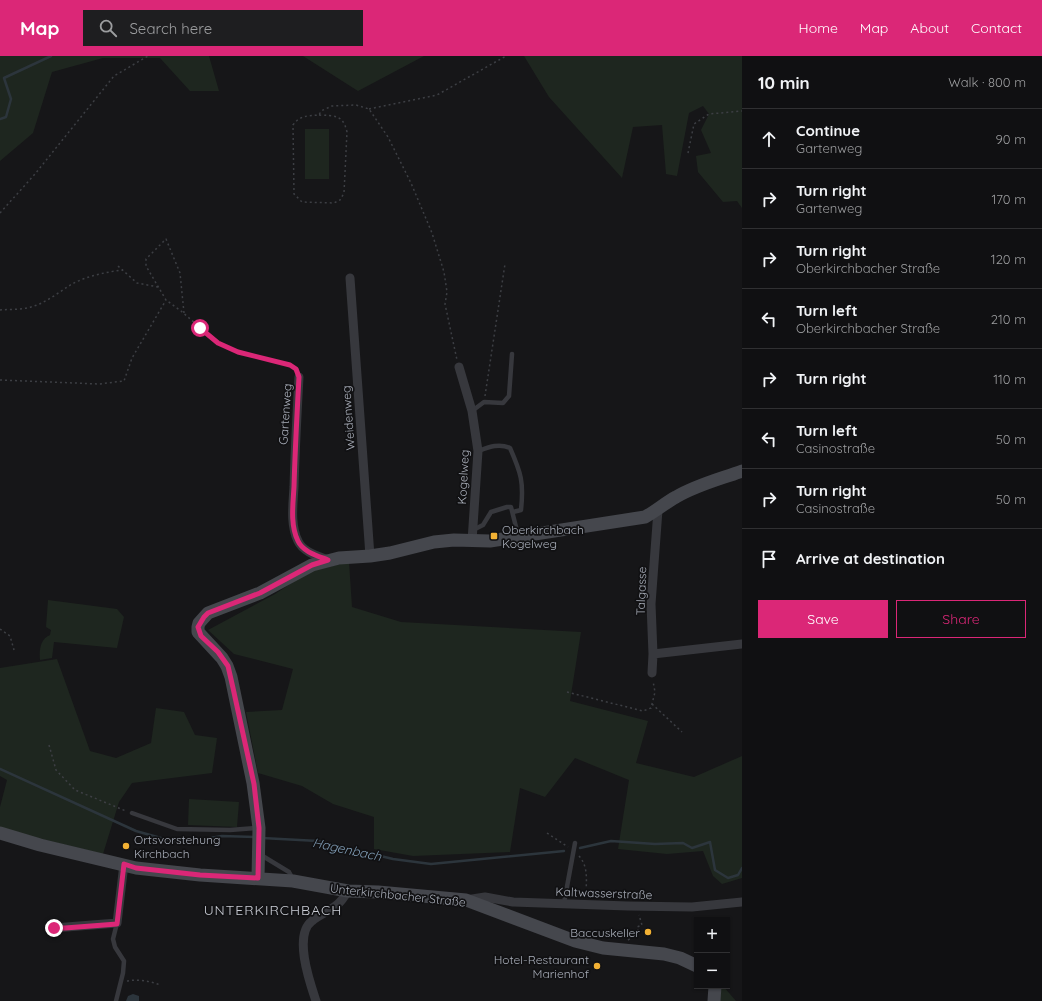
<!DOCTYPE html>
<meta charset="utf-8">
<style>
:root{--surface:#101012;--page:#1e1e20;--text:#f1f3f6;--muted:#9c9d9f;--line:#303032;--accent:#db2777}
body{margin:0;font-family:Quicksand,sans-serif;background:var(--page);color:var(--text)}
.controls{position:absolute;right:12px;bottom:12px;display:grid;overflow:hidden;border-radius:0px;box-shadow:0 1px 3px #0004}
.controls button{width:36px;height:36px;display:grid;place-items:center;padding:0;border:0;border-bottom:1px solid var(--line);background:var(--surface);color:var(--text);font:20px sans-serif}
.stop{position:absolute;width:12px;height:12px;margin:-9px;border:3px solid #db2777;border-radius:50%;background:#fff}
.stop.end{background:#db2777;border-color:#fff;box-shadow:0 1px 4px #0008}
.list{margin:0;padding:0;list-style:none}
h2{display:flex;justify-content:space-between;align-items:center;height:52px;margin:0;padding:0 16px;font-size:17px}
h2 small{font-size:13px;font-weight:400;color:var(--muted)}
.list li{display:grid;grid-template-columns:26px 1fr auto;gap:12px;align-items:center;box-sizing:border-box;height:60px;padding:0 16px;border-top:1px solid var(--line)}
.list b{display:block;font-size:15px;white-space:nowrap}
.list p{margin:0;font-size:13px;white-space:nowrap;color:var(--muted)}
.list em{font-size:13px;font-style:normal;color:var(--muted)}
.actions{display:flex;gap:8px;padding:12px 16px}
.actions a{flex:1;padding:9px 0;border:1px solid var(--accent);border-radius:0px;text-align:center;font-size:14px;color:var(--accent)}
.actions .main{background:var(--accent);color:#fff}
.icon{flex:none;width:22px;height:22px;fill:none;stroke:currentColor;stroke-width:2;stroke-linecap:round;stroke-linejoin:round}
.map{position:relative;flex:none;width:742px;height:945px;overflow:hidden}
header{display:flex;align-items:center;gap:24px;box-sizing:border-box;height:56px;padding:0 20px;background:var(--accent);color:#fff}
header strong{font-size:19px}
nav{display:flex;gap:22px;margin-inline-start:auto;font-size:14px}
.search{width:280px;height:36px;background:var(--page);display:flex;align-items:center;gap:10px;box-sizing:border-box;padding:0 14px;border-radius:0px;color:var(--muted);font-size:15px}
main{display:flex}
aside{flex:1;background:var(--surface)}
.map>svg:first-child{display:block}
.green{fill:#1e261f}
.water{fill:#2c353c}
.lines{fill:none;stroke-linecap:round;stroke-linejoin:round}
.stream{stroke:#2c353c;stroke-width:2.5}
.path{stroke:#3d3f44;stroke-width:1.5;stroke-dasharray:2 3;stroke-linecap:butt}
.lane{stroke:#37383d;stroke-width:4.5}
.street{stroke:#37383d;stroke-width:9}
.secondary{stroke:#45474d;stroke-width:13}
.route{stroke:#db2777;stroke-width:5}
.poi-dot{fill:#f2b134;stroke:#111113;stroke-width:1.5}
.labels{text-anchor:middle;dominant-baseline:central;stroke-width:3.5;stroke-linejoin:round;paint-order:stroke}
.street-label{font-size:12px;fill:#a8adb8;stroke:#111113}
.poi-label{font-size:12px;fill:#a8adb8;stroke:#111113;text-anchor:start}
.water-label{font-size:13px;font-style:italic;fill:#7f9bb3;stroke:#111113}
.quarter-label{font-size:14px;letter-spacing:1px;fill:#c9ccd4;stroke:#111113}
</style>
<header>
<strong>Map</strong>
<div class="search"><svg class="icon" aria-label="search" viewBox="0 0 24 24"><circle cx="10" cy="10" r="6"/><path d="M15 15l6 6"/></svg>Search here</div>
<nav><a>Home</a><a>Map</a><a>About</a><a>Contact</a></nav>
</header>
<main>
<div class="map">
<svg width="742" height="945" viewBox="0 0 742 945">
<rect width="100%" height="100%" fill="#161618"/>
<path class="green" d="M0,0H209L219,35H190L160,2H103L52,16L33,77L0,105Z
M303,0H424L358,35Z
M524,0H742V152L737,145L723,146L698,116L696,100L711,97L701,74L709,58L703,50L689,57L677,120L666,118L662,69L633,71L622,122L549,41Z
M305,73H329V123H305Z
M349,506L352,551L401,566L581,576L570,645L648,665L636,707L694,721L742,700V822L722,828L713,820L703,795L667,798L618,793L629,724L575,702L545,741L520,732L510,796L413,800L374,793V761L333,748L302,730L258,717L246,656L282,654L293,613L234,598L208,574L275,538L308,516Z
M48,544L117,553L124,561L117,592L54,586L52,602L40,604C39,595 40,583 50,579L51,574L46,571Z
M57,603L90,695L116,702L151,687L156,652L184,656L195,679L217,682L212,717L132,727L119,746L103,798L8,775L0,771V751L7,724L0,720V612Z
M189,743L239,746L237,771L188,769Z
M720,930H723L736,945H713Z"/>
<path class="water" d="M133,938L139,940V945H126L128,940Z"/>
<g class="lines">
<path class="stream" d="M0,63L6,61L11,43L4,22L51,0
M0,713L136,775L175,786L192,785L222,780L255,781
M262,782L318,785L393,803L431,808L564,795
M580,792L611,785L655,788L683,787L692,792L710,786L715,814L728,822L738,819L742,812"/>
<path class="path" d="M369,53L437,39L506,0
M319,59C334,60 343,58 347,76L344,137L340,144L334,147L302,146L294,138L293,69C300,59 308,60 319,59L321,55L332,50L356,49L369,53L388,81L411,127L432,177L444,216L447,236L445,248L457,304
M688,97L694,68L709,58L742,55
M0,157L35,118L114,20L148,0
M118,210L137,227L158,231
M0,254C10,253 21,254 31,251C46,247 59,236 72,228C87,220 106,216 123,214
M184,257L180,217L166,183L146,203V210L166,244L181,255L218,287L238,297L290,309L297,314
M0,324L99,328L124,325L132,302L166,244
M485,340L505,208
M0,573L10,580L14,594
M567,636L643,655L651,652L655,636L653,625
M652,648L682,676
M49,689L56,714L75,734L126,755
M547,777L568,791
M579,800C589,811 586,826 586,840
M628,884L639,877L637,871L642,869L639,859
M127,925C138,923 150,925 160,929"/>
<path class="lane" d="M472,355L484,346L503,347L509,340L512,298
M478,395C489,391 499,387 510,392C521,417 524,426 521,454L513,456
M473,474L483,469L491,456L507,451H511L518,479
M132,757L177,773L230,774L257,772
M261,799L289,816L293,823
M564,847L575,787
M116,945L123,917L124,905L115,891L113,883L117,867"/>
<path class="street" d="M350,222L370,500
M459,311L472,355L478,395L472,485
M299,321C297,358 295,394 294,431C293,448 290,469 298,485C303,496 318,500 328,504
M653,598L742,588
M652,617L653,598L651,548L658,454
M466,844L485,841L513,846L628,850L692,851L742,846
M54,872L117,867L124,808
M316,945C310,927 293,879 312,865C320,858 333,854 340,846C343,843 345,839 348,835"/>
<path class="secondary" d="M0,777L40,789L136,812L200,819L293,825L348,835L378,836L466,844L575,885L603,892L664,898L680,902L697,910
M258,822L259,772L253,727L231,621L227,610L222,602L198,576V571L199,567L208,557L260,537L312,509L339,502L370,500L390,497L434,486L454,484L490,485L645,461C656,455 665,447 676,441C696,429 720,423 742,415
M714,945L715,930"/>
</g>
<g class="lines">
<path class="route" d="M54,872H65L117,868L124,808L136,812L200,819L258,822L259,772L254,728L233,632L228,610L218,596L201,580L198,571L204,561L208,557L260,537L312,509L328,504C318,500 303,496 298,485C290,469 293,448 294,431C295,394 297,358 299,321L296,313L290,309L238,296L218,287L200,272"/>
</g>
<g class="poi-dot">
<rect x="490" y="476" width="8" height="8" rx="2"/>
<circle cx="126" cy="790" r="4"/>
<circle cx="648" cy="876" r="4"/>
<circle cx="597" cy="910" r="4"/>
</g>
<g class="labels">
<g class="street-label">
<text transform="translate(285 358) rotate(-86)">Gartenweg</text>
<text transform="translate(348 362) rotate(-94)">Weidenweg</text>
<text transform="translate(463 421) rotate(-87)">Kogelweg</text>
<text transform="translate(641 535) rotate(-88)">Talgasse</text>
<text transform="translate(604 837) rotate(2)">Kaltwasserstraße</text>
<text transform="translate(398 839) rotate(6)">Unterkirchbacher Straße</text>
</g>
<g class="poi-label">
<text x="502" y="473">Oberkirchbach<tspan x="502" dy="14">Kogelweg</tspan></text>
<text x="134" y="783">Ortsvorstehung<tspan x="134" dy="14">Kirchbach</tspan></text>
<text x="640" y="876" text-anchor="end">Baccuskeller</text>
<text x="589" y="903" text-anchor="end">Hotel-Restaurant<tspan x="589" dy="14">Marienhof</tspan></text>
</g>
<g class="water-label">
<text transform="translate(347 793) rotate(12)">Hagenbach</text>
</g>
<g class="quarter-label">
<text x="273" y="854">UNTERKIRCHBACH</text>
</g>
</g>
</svg>
<div class="controls">
<button>+</button>
<button>−</button>
</div>
<div class="stop" style="left:200px;top:272px"></div>
<div class="stop end" style="left:54px;top:872px"></div>
</div>
<aside>
<h2>10 min<small>Walk · 800 m</small></h2>
<ul class="list">
<li><svg class="icon" aria-label="ahead" viewBox="0 0 24 24"><path d="M12 20V5M6 11l6-6 6 6"/></svg><div><b>Continue</b><p>Gartenweg</p></div><em>90 m</em></li>
<li><svg class="icon" aria-label="right" viewBox="0 0 24 24"><path d="M7 20v-9h11M14 6l5 5-5 5"/></svg><div><b>Turn right</b><p>Gartenweg</p></div><em>170 m</em></li>
<li><svg class="icon" aria-label="right" viewBox="0 0 24 24"><path d="M7 20v-9h11M14 6l5 5-5 5"/></svg><div><b>Turn right</b><p>Oberkirchbacher Straße</p></div><em>120 m</em></li>
<li><svg class="icon" aria-label="left" viewBox="0 0 24 24"><path d="M17 20v-9H6M10 6l-5 5 5 5"/></svg><div><b>Turn left</b><p>Oberkirchbacher Straße</p></div><em>210 m</em></li>
<li><svg class="icon" aria-label="right" viewBox="0 0 24 24"><path d="M7 20v-9h11M14 6l5 5-5 5"/></svg><div><b>Turn right</b></div><em>110 m</em></li>
<li><svg class="icon" aria-label="left" viewBox="0 0 24 24"><path d="M17 20v-9H6M10 6l-5 5 5 5"/></svg><div><b>Turn left</b><p>Casinostraße</p></div><em>50 m</em></li>
<li><svg class="icon" aria-label="right" viewBox="0 0 24 24"><path d="M7 20v-9h11M14 6l5 5-5 5"/></svg><div><b>Turn right</b><p>Casinostraße</p></div><em>50 m</em></li>
<li><svg class="icon" aria-label="arrive" viewBox="0 0 24 24"><path d="M6 21V4h12l-3 4 3 4H6"/></svg><div><b>Arrive at destination</b></div></li>
</ul>
<div class="actions"><a class="main">Save</a><a>Share</a></div>
</aside>
</main>
